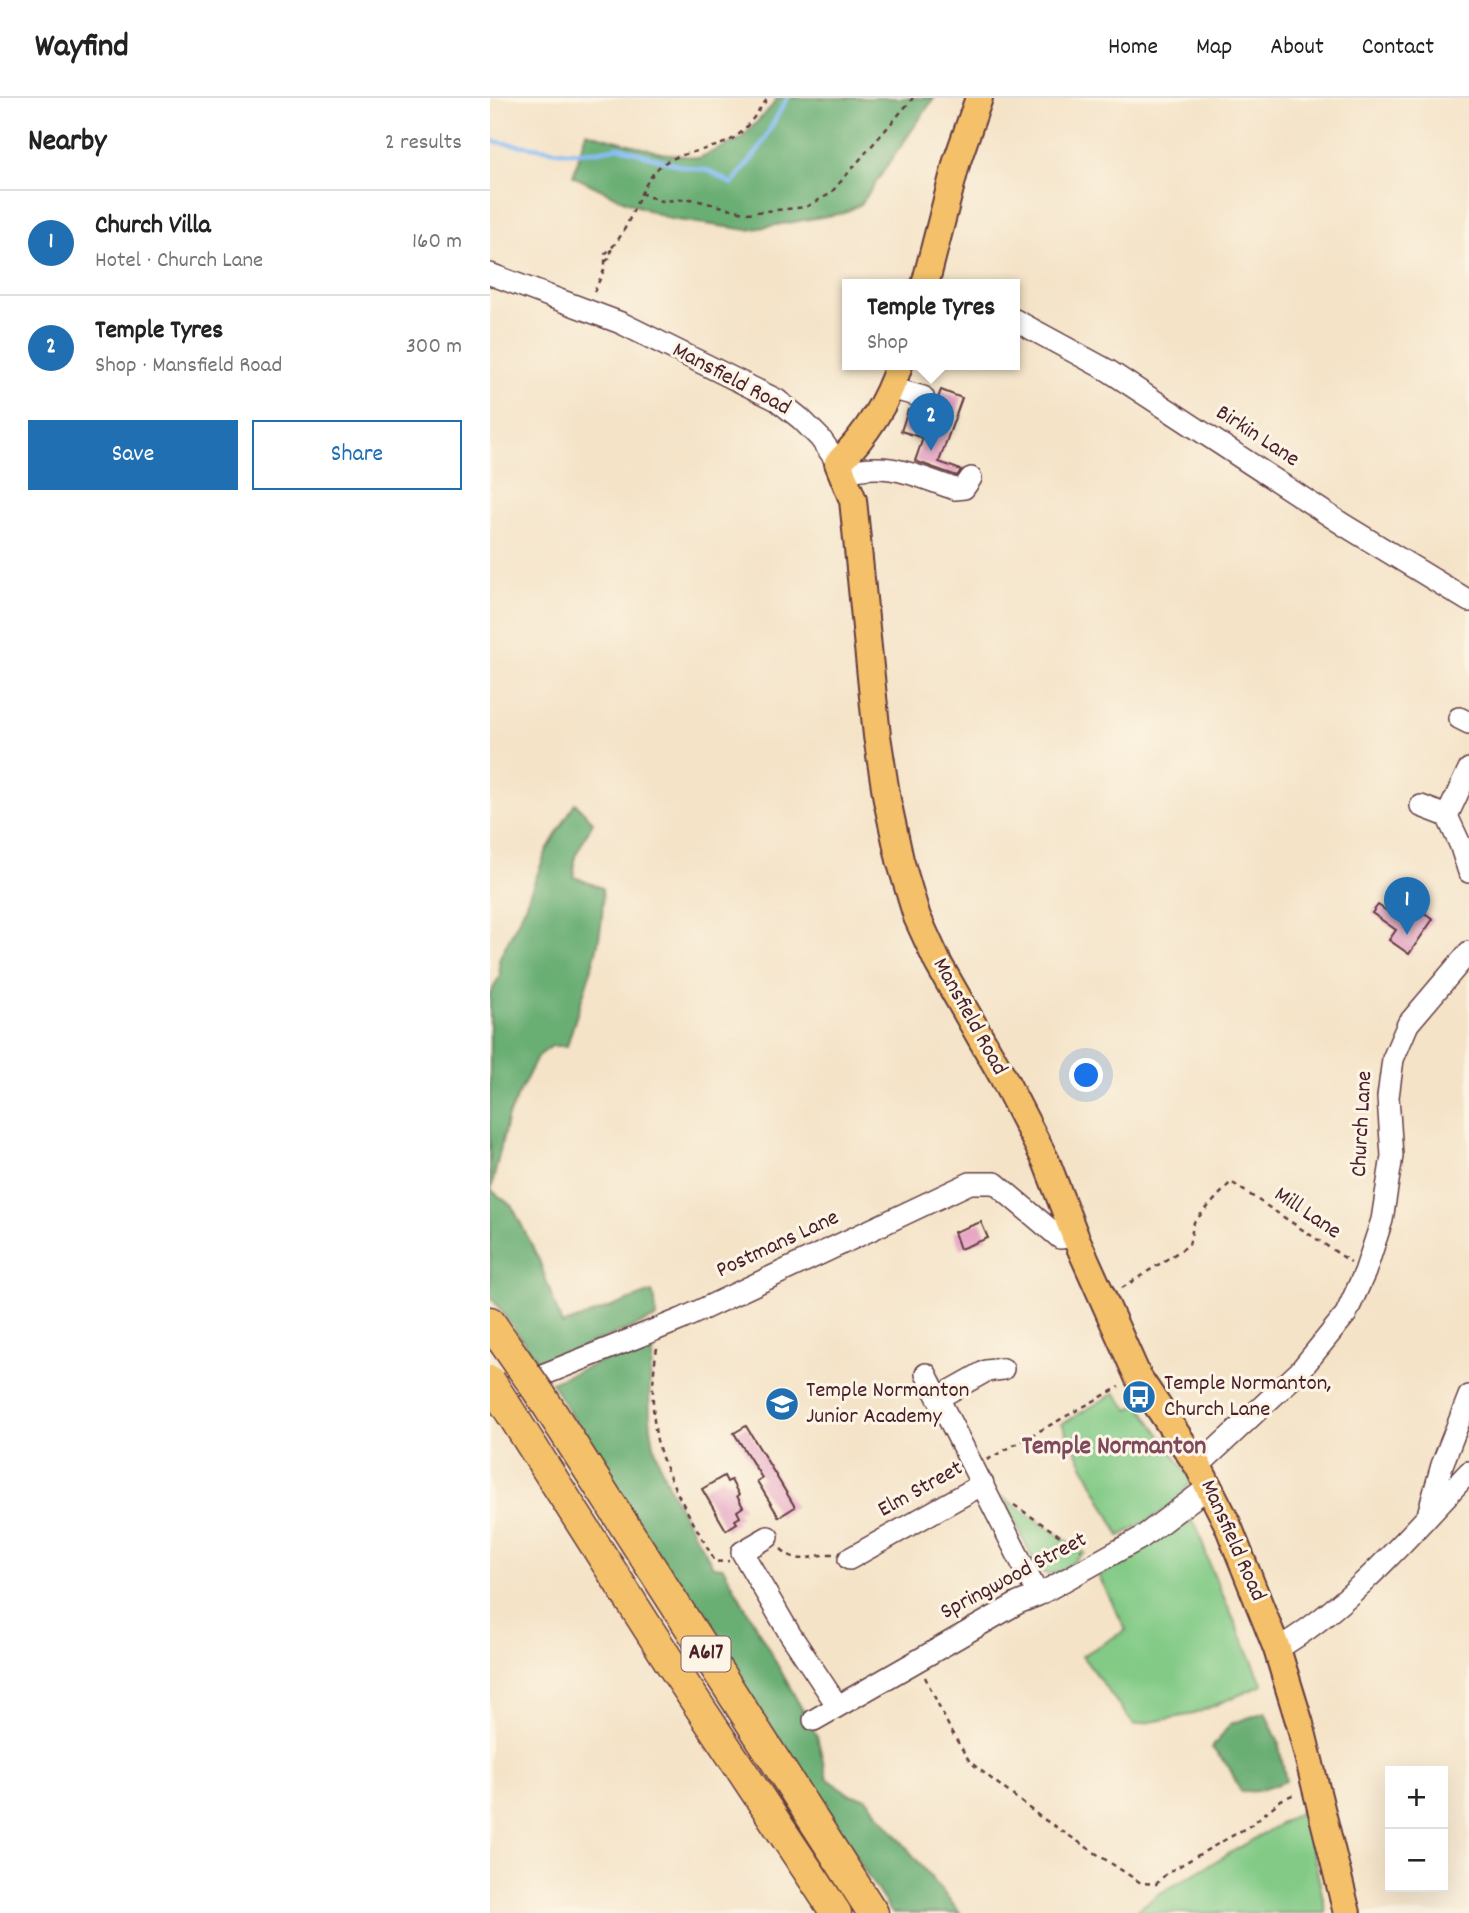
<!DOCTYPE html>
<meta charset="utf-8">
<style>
:root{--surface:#fff;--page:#f2f2f2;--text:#222;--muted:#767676;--line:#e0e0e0;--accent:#1f6fb2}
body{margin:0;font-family:Dekko,sans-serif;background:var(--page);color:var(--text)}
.controls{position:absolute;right:21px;bottom:21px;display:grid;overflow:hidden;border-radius:0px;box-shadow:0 7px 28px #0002}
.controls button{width:63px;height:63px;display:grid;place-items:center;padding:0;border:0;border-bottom:2px solid var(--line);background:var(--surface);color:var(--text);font:35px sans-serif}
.you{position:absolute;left:597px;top:978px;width:24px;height:24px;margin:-18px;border:5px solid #fff;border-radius:50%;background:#1a73e8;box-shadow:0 0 0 10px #1a73e833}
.badge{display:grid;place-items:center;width:46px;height:46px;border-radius:50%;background:var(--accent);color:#fff;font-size:23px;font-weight:700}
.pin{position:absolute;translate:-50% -58px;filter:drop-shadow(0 2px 4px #0008)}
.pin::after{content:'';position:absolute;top:37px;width:24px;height:21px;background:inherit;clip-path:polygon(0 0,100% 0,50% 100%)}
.popup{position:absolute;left:352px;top:181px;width:178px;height:91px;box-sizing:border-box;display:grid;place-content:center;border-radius:0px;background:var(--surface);filter:drop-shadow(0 2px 5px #0005);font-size:23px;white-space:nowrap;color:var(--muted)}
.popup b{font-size:26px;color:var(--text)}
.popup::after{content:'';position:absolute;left:50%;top:100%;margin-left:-14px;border:14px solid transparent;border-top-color:var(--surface)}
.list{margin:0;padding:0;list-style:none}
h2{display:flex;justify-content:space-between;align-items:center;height:91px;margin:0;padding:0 28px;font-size:30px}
h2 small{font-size:23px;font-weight:400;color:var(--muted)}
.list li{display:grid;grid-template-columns:46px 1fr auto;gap:21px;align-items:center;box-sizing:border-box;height:105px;padding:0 28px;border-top:2px solid var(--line)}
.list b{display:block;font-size:26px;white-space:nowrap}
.list p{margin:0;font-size:23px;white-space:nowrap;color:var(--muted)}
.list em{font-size:23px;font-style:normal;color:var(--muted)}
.actions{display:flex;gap:14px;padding:21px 28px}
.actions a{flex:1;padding:16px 0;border:2px solid var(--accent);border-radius:0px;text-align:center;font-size:24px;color:var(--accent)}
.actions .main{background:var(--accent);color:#fff}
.map{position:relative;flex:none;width:979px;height:1815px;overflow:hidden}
header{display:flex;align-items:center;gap:42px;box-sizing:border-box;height:98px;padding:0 35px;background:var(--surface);border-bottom:2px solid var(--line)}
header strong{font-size:33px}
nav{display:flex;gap:38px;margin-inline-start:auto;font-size:24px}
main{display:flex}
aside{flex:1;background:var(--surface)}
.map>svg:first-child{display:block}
.green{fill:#82ca86;stroke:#667458;stroke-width:2}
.forest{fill:#69ae73;stroke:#5a664f;stroke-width:2}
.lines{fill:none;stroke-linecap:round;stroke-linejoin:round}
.stream{stroke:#86bcf5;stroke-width:4.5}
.building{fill:#e294bd}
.minor-casing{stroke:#643c42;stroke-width:24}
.major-casing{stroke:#643c42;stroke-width:30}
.highway-casing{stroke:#643c42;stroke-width:33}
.path{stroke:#643c42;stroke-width:2.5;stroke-dasharray:5 5;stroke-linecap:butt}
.minor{stroke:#fff;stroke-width:21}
.major{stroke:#f4c16a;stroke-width:26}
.highway{stroke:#f4c16a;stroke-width:30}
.highway-bridge-casing{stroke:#643c42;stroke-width:33;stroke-linecap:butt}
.highway-bridge{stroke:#f4c16a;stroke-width:30}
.labels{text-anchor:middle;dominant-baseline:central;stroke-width:6;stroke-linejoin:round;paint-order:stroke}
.shield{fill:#fcf5e5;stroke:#7f5f63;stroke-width:2}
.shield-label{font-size:21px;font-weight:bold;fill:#4a1f2b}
.street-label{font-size:23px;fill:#4a1f2b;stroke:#fcf5e5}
.poi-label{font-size:23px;fill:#4a1f2b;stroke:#fcf5e5;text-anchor:start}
.quarter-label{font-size:26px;font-weight:bold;fill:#7f485e;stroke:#fcf5e5}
</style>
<header>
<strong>Wayfind</strong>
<nav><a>Home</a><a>Map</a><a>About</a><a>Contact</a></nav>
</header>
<main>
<aside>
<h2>Nearby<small>2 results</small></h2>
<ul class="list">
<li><span class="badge">1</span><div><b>Church Villa</b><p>Hotel · Church Lane</p></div><em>160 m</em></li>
<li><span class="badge">2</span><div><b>Temple Tyres</b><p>Shop · Mansfield Road</p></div><em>300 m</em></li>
</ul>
<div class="actions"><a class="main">Save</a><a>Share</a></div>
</aside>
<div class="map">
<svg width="979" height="1815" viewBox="0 0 979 1815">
<rect width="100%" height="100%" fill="#fcf5e5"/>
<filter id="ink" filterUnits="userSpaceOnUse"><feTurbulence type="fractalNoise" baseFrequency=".0143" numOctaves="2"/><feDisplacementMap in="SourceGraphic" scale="14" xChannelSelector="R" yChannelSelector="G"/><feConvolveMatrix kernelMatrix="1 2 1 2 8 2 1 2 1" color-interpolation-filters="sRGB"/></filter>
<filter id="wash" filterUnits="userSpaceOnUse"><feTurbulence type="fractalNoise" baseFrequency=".00686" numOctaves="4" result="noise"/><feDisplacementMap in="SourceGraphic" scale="28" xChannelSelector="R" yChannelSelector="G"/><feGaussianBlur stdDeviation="1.57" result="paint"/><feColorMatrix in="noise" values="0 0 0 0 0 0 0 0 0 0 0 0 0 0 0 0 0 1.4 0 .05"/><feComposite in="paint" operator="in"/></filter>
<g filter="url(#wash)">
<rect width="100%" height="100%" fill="#f4e3c7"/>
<path class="green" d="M625,1295L639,1312L649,1306L701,1381C694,1407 653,1425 630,1438L572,1326Z
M514,1400L595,1455C581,1464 562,1487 547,1470Z
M698,1421L707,1429L721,1471L773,1587L704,1616L644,1627L592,1558L636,1532L609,1478Z
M814,1712L836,1815H643L669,1796Z"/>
<path class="forest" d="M287,0H444L371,106L354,115L258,132L180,121L133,102L83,78L96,34L171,55L209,60L251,41L283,7Z
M85,705L103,724L85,758L84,779L112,790C117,845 91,897 77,948H62L47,959L18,1018L1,1092L22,1108L49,1162L72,1227L162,1194L165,1202L166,1220L50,1266L0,1198V896L10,878L9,861L32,815L57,752Z
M166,1241C158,1278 156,1322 167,1358C179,1397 203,1433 223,1468L233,1469L327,1638L337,1680L359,1696L376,1700L470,1815H402L115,1374L61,1284Z
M775,1614L788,1643L796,1683L768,1693L751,1694L739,1669L722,1650L740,1626Z"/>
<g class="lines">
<path class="stream" d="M0,43L77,54L108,53L129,49L191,68L220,73L242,86L268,53L297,0"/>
</g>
<g id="blocks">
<path class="building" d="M451,292L472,300L449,364L471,372L467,378L425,363L433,340L411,333L418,312L441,319Z
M888,807L916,826L927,810L943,821L919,856L899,842L906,832L882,815Z
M491,1124L498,1140L470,1151L464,1134Z
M256,1328L305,1409L289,1419L267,1383L272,1380L244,1335Z
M234,1378L237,1384L241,1382L249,1397L247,1398L253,1409L247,1413L250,1419L245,1422L247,1425L236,1432L212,1391Z"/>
</g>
</g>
<g filter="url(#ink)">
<use href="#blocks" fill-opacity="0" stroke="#643c42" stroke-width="2"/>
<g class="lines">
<g class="minor-casing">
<path id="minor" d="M0,176L131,225L287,302L311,321L330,340L348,365
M525,222L619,273L854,427L979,503
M400,290L433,299
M353,375C398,362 423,377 465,391L474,390L481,380
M969,620L979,625
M931,708L957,718L979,671
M957,718L970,746L979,774
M436,1276L548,1497
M0,1298L192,1221L480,1085H505L570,1140L585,1138
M448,1300L496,1273L513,1271
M708,1368L809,1274L856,1216L875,1174L892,1122L902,1058L898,999L903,961L918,926L979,854
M939,1413L952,1367L979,1298
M278,1439L252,1454L300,1536L347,1607
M359,1461L493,1386
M787,1551C861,1508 921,1435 979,1374
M324,1622L528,1505L548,1497L651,1440L720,1388"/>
</g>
<g class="major-casing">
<path id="major" d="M435,187L467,63L489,0
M409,267C397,305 376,337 348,365L363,402L387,638L397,702L410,762L427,819L448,865L513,979L556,1063L585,1138L648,1279L708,1368L737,1425L787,1551L810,1626L857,1815"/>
</g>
<g class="highway-casing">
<path id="highway" d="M0,1224L13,1243
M50,1296L383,1815
M19,1312L179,1563L346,1815"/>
</g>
<path class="path" d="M150,95L171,103L201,101L258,115L316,109L340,96L423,0
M116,163L121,159V151
M104,194L115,170V156C141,135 145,94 168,70C186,52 226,54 247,38C259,28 269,12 278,0
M632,1190L699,1147L704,1124L741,1084L861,1164
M167,1250C162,1278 161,1314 167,1342C177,1385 205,1425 225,1464L239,1463
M497,1362L629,1289
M524,1407L591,1452
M291,1451C312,1470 322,1455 343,1456
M435,1579L461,1633L480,1664L549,1718L651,1785L666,1786L677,1775L761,1727L791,1702L807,1695"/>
<use href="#minor" class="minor"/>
<use href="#major" class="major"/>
<use href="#highway" class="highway"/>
<g class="highway-bridge-casing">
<path id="highway-bridge" d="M13,1243L50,1296
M0,1283L19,1312"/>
</g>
<use href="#highway-bridge" class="highway-bridge"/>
</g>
</g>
<defs>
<g id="bus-disc" transform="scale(1.75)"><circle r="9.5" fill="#1f6fb2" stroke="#fcf5e5"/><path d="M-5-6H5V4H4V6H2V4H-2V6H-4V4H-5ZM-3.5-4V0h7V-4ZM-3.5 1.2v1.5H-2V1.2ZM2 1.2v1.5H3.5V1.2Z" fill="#fff"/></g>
<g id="school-disc" transform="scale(1.75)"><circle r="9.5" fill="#1f6fb2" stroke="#fcf5e5"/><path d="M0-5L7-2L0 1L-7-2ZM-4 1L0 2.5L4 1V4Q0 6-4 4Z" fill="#fff"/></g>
</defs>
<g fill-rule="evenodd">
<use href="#bus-disc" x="649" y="1299"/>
<use href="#school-disc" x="292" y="1306"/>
</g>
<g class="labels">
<rect class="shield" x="191.5" y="1538.5" width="49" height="35" rx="5"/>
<g class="shield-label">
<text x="216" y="1556">A617</text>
</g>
<g class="street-label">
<text transform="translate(241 282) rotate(28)">Mansfield Road</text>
<text transform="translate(767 339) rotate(33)">Birkin Lane</text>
<text transform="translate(479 919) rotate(61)">Mansfield Road</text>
<text transform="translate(873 1026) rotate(-87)">Church Lane</text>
<text transform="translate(817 1116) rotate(34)">Mill Lane</text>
<text transform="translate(288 1147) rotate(-25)">Postmans Lane</text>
<text transform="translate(431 1392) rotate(-29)">Elm Street</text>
<text transform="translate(742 1443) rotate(66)">Mansfield Road</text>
<text transform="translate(524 1479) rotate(-28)">Springwood Street</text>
</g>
<g class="poi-label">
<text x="674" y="1286">Temple Normanton,<tspan x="674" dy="26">Church Lane</tspan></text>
<text x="316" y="1293">Temple Normanton<tspan x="316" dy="26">Junior Academy</tspan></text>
</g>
<g class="quarter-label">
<text x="624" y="1349">Temple Normanton</text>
</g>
</g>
</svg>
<div class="controls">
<button>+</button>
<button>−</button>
</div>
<div class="you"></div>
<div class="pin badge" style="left:917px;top:837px">1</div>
<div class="pin badge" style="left:441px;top:353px">2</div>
<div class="popup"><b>Temple Tyres</b>Shop</div>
</div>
</main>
